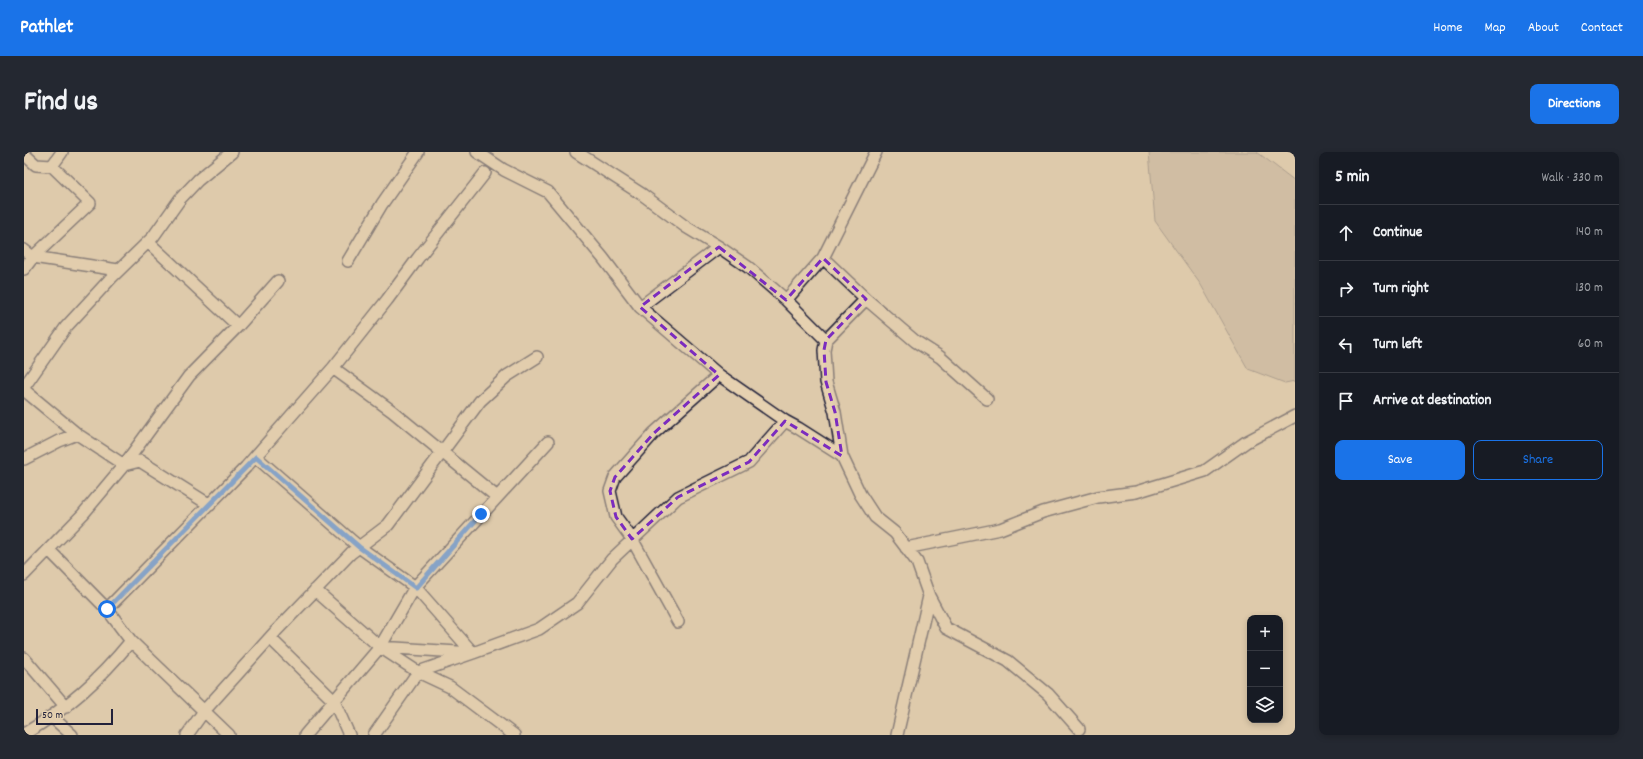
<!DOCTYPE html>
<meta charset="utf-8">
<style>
:root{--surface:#171b24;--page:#242831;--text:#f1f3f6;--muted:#9ea1a6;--line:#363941;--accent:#1a73e8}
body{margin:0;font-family:Dekko,sans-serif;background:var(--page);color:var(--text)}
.controls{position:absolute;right:12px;bottom:12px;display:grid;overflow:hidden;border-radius:8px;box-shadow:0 2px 6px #0003}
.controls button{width:36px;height:36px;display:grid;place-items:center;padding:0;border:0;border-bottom:1px solid var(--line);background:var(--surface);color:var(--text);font:20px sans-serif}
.scale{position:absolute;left:12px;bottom:10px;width:77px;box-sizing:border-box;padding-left:4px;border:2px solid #22223b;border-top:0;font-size:11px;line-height:14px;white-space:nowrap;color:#22223b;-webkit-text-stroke:3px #e6d1b0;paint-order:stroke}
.stop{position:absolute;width:12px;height:12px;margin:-9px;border:3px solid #1a73e8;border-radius:50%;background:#fff}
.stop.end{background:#1a73e8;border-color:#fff;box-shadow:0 1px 4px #0008}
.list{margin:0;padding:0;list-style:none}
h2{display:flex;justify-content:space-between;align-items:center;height:52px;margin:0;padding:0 16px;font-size:17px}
h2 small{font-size:13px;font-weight:400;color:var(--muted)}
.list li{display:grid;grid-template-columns:26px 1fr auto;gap:12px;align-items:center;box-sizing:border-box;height:56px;padding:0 16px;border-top:1px solid var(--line)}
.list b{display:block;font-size:15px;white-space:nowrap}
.list em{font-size:13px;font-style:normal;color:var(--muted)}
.actions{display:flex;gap:8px;padding:12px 16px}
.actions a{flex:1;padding:9px 0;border:1px solid var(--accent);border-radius:8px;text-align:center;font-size:14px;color:var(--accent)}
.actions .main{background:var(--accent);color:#fff}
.icon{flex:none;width:22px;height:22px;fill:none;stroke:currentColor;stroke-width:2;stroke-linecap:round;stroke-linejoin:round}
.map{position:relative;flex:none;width:1271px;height:583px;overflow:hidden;border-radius:8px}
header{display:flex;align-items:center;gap:24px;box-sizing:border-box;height:56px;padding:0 20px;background:var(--accent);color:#fff}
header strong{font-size:19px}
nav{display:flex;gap:22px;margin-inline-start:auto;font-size:14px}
.intro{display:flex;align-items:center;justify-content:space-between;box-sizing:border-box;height:96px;padding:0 24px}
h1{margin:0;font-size:28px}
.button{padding:10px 18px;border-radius:8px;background:var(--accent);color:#fff;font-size:14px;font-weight:700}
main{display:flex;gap:24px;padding:0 24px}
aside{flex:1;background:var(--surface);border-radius:8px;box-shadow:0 2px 6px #0003}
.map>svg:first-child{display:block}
.green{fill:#bfae99;stroke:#70686a}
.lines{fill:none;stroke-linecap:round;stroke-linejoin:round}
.minor-casing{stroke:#22223b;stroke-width:14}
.minor{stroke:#e6d1b0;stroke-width:11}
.route{stroke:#1a73e8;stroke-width:5}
.marked{fill:none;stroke:#7b2cbf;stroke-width:3;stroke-dasharray:8 5;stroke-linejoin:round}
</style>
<header>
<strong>Pathlet</strong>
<nav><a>Home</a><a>Map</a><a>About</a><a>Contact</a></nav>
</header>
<div class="intro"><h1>Find us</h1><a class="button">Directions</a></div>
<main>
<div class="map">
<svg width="1271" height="583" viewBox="0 0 1271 583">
<rect width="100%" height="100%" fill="#decaab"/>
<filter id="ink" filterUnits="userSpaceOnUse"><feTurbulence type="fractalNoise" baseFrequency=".025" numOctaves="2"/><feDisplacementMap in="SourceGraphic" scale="8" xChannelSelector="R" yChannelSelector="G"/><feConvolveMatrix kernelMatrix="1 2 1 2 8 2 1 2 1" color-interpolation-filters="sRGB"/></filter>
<g filter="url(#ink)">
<path class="green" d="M1125,0H1233L1271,29V229L1261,231L1224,217L1177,133L1131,69Z"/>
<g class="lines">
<g class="minor-casing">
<path id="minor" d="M453,0L480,18L524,40L579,106L616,155L695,223L630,281L591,325L586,339L592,365L608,387L654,470
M552,0L619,43L662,75L695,95L724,115L762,148L802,188
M0,2L12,13L28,14L66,51L9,105L0,117
M28,14L38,0
M124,90L214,174
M0,98L9,105L94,118
M799,106L842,147L891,189L916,205L963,247
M324,109L358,52L394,0
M842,147L802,188L800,198L802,230L811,260L818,304L836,342L851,365L871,381L893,410L905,444L873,583
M762,148L799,106L852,0
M616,155L695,95
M309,216L368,259L473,345
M695,223L761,269L774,276L818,304
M0,235L42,175L88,125L129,85L156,47L174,28L208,0
M0,238L53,282L100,313L116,309L186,353
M232,305L335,395L391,435L449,501L394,520L350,583
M0,307L35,289L53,282
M882,396L976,377L1019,360L1074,345L1112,340L1181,319L1222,290L1271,264
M25,398L83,457L107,489L205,583
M0,423L59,362L100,313L165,224L214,174L254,129
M291,438L356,495L394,520L426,535L490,583
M905,444L922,476L984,509L1024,542L1055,577
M83,457L222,315L309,216L363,148L394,106L461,21
M246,486L310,549L325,583
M356,495L391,435L524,290
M0,506L42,555
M28,565L48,583
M0,582C44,556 75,528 107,489
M163,583L180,559L252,479L327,401L364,373L456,249L483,224L513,205
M281,583L356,495L449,501L515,477L553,451L588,407L654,345L725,310L761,269"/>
</g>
<use href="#minor" class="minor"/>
</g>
</g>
<g class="lines" filter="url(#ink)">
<path class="route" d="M83,457L232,305L335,395L392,436L457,362"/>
</g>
<path d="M0 0H1271V583H0ZM695,95L762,148L799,106L842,147L802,188L800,198L802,230L811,260L818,304L761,269L725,310L654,345L608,387L592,365L586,339L591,325L630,281L695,223L616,155Z" fill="#decaab" fill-opacity=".55" fill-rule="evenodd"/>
<path class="marked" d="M695,95L762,148L799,106L842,147L802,188L800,198L802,230L811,260L818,304L761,269L725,310L654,345L608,387L592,365L586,339L591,325L630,281L695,223L616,155Z"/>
</svg>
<div class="controls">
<button>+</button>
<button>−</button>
<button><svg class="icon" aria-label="layers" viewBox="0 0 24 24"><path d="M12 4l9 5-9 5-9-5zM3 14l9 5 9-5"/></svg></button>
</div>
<div class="scale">50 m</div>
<div class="stop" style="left:83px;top:457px"></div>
<div class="stop end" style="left:457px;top:362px"></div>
</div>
<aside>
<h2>5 min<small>Walk · 330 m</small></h2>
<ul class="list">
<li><svg class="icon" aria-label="ahead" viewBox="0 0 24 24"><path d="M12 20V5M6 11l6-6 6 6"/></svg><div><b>Continue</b></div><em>140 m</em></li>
<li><svg class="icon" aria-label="right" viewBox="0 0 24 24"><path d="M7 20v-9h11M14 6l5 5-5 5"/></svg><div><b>Turn right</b></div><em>130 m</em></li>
<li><svg class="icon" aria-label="left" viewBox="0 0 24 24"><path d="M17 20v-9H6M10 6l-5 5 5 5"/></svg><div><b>Turn left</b></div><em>60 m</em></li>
<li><svg class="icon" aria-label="arrive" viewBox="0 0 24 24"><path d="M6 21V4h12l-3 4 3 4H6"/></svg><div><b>Arrive at destination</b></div></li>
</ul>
<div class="actions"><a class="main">Save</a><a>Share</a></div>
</aside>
</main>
